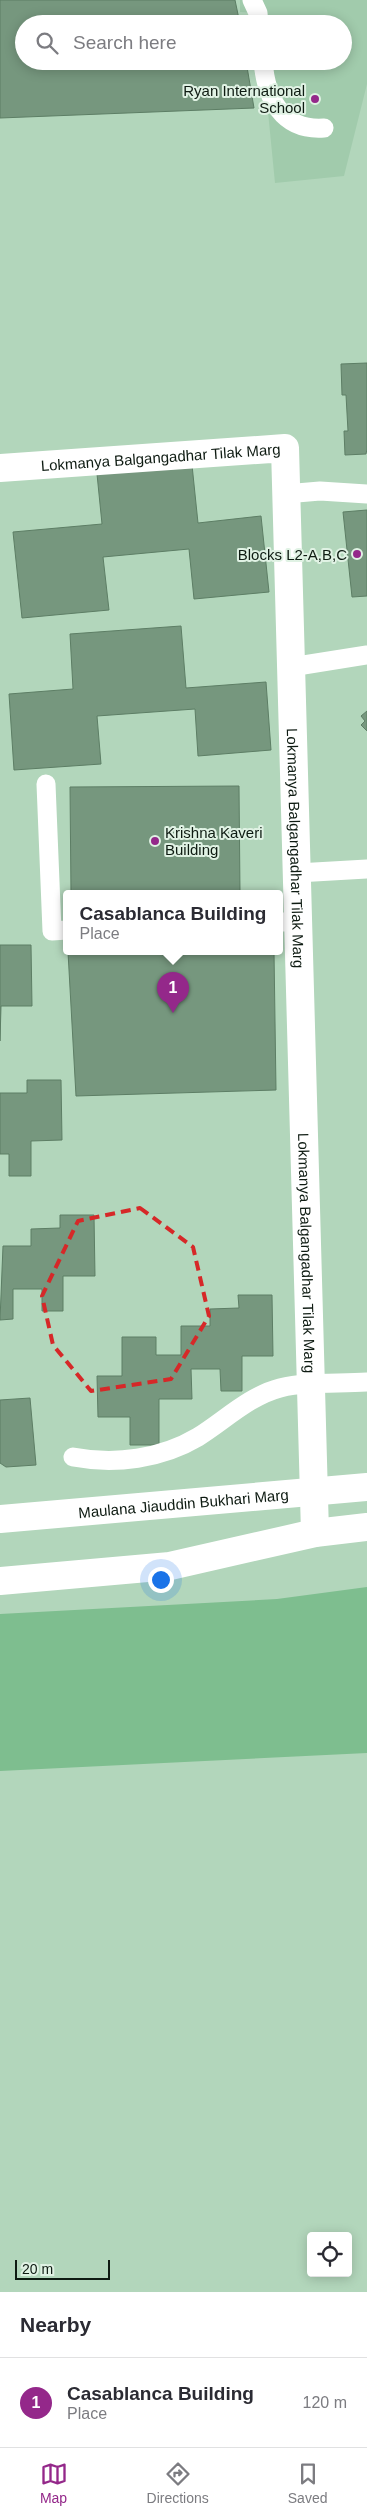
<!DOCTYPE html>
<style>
:root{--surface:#fff;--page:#f7f7f7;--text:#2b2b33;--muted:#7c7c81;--line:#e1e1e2;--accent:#94288a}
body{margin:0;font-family:Helvetica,sans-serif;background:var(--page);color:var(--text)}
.controls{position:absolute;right:15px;bottom:15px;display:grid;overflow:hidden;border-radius:5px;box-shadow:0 2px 12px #0003}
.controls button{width:45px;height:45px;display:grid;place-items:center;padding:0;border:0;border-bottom:1px solid var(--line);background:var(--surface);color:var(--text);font:25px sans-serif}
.scale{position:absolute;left:15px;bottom:12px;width:95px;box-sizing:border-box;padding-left:5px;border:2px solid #0e1b12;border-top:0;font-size:14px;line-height:18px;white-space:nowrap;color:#0e1b12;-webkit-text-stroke:4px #e0f2e4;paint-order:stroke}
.you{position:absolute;left:160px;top:1579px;width:18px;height:18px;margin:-12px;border:4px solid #fff;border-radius:50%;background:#1a73e8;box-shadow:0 0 0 8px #1a73e833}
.badge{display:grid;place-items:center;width:32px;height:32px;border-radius:50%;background:var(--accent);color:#fff;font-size:16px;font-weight:700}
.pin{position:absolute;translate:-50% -41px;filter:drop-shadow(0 1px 2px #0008)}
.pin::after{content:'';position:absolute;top:26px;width:18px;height:15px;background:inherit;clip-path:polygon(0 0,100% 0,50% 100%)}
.popup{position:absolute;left:63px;top:890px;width:220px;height:65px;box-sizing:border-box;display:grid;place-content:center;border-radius:5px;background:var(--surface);filter:drop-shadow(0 1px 4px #0005);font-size:16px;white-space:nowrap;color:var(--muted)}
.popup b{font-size:19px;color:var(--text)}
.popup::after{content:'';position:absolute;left:50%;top:100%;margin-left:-10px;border:10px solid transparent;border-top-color:var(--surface)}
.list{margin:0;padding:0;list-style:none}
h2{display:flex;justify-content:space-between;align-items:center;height:65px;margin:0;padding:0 20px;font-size:21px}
h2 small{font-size:16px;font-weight:400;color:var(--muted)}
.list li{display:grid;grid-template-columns:32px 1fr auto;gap:15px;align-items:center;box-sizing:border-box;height:90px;padding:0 20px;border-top:1px solid var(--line)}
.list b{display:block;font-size:19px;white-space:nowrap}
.list p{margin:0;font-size:16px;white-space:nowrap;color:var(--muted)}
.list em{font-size:16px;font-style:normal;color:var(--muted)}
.icon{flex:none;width:28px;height:28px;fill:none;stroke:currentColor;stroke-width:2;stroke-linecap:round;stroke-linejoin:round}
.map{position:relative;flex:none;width:367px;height:2292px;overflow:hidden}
.search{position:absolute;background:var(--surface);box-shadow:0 2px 12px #0003;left:15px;right:15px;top:15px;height:55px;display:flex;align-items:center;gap:12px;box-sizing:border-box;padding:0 18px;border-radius:28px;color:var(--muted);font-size:19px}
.sheet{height:155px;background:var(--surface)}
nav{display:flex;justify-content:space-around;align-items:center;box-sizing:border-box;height:70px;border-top:1px solid var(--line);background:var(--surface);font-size:14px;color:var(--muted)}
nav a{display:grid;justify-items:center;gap:2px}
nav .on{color:var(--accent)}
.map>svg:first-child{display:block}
.built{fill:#a1cbac}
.green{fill:#7ebe8f}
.building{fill:#76977e;stroke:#5d7e65}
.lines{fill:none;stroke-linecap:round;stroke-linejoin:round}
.service{stroke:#fff;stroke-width:19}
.minor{stroke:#fff;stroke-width:28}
.tertiary{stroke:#fff;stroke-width:28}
.marked{fill:none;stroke:#d62828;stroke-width:4;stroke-dasharray:10 6;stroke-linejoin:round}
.poi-dot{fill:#94288a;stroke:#e0f2e4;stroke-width:2}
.labels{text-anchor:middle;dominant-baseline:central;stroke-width:4;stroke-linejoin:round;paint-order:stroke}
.poi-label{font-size:15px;fill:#0e1b12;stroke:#e0f2e4;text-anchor:end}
.street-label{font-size:15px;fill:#0e1b12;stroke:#e0f2e4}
</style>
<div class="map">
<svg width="367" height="2292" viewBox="0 0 367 2292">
<rect width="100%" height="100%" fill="#b2d6bb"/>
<path class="built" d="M240,0H367V84L344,176L275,183L263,61H343V24H259L258,13L240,12Z"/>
<path class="green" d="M367,1587V1753L0,1771V1614L277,1599Z"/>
<path class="building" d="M0,0H235L240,24H24V61H246L254,108L0,118Z
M367,363V449L366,454L345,455L344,431H348L346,395H342L341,364Z
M192,465L198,523L261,516L269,592L194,599L189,549L103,557L109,610L22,618L13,532L102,524L97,474Z
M367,510V596L352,597L343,512Z
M181,626L186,688L266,682L271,750L198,756L195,709L97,716L101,764L14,770L9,694L73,689L70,634Z
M367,711V731L361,725L365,721L361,716Z
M239,786L240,894H71L70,787Z
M0,945H31L32,1006H1L0,1041Z
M68,952H274L276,1090L76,1096Z
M27,1080H61L62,1140L31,1141V1176H9V1154H0V1093H27Z
M60,1215H94L95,1276H63V1311H42V1289H13V1319L0,1320L3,1246H31V1229L60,1228Z
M238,1295H272L273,1356H242V1391H221L220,1369H191L192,1399H159V1445H130V1417H98L97,1376H122V1337H156V1355H181V1326H210V1309L239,1308Z
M30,1398L36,1465L6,1467L0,1463V1400Z"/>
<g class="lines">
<path class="service" d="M252,0L258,13L259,24
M263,61C266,98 282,131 324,128
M285,494L320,491L367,494
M291,667L367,655
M46,784L52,931L67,930
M297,873L367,869
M279,922H298
M73,1457C115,1465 161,1459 198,1437C224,1421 249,1396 280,1388C307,1381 339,1384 367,1382"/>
<path class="minor" id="s1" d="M0,468L285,448L315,1533"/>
<g class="tertiary">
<path id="s2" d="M0,1519L367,1487"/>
<path d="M0,1581L170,1566L315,1533L367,1527"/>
</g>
</g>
<path class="marked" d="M140,1208L193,1247L209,1316L171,1379L91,1391L53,1345L42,1296L78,1221Z"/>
<g class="poi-dot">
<circle cx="315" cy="99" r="5"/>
<circle cx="357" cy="554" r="5"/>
<circle cx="155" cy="841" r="5"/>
</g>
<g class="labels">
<g class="poi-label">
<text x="305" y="90">Ryan International<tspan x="305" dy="17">School</tspan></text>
<text x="347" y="554">Blocks L2-A,B,C</text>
<text x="165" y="832" text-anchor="start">Krishna Kaveri<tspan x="165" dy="17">Building</tspan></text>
</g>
<g class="street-label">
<text stroke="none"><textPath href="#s1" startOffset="161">Lokmanya Balgangadhar Tilak Marg</textPath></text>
<text stroke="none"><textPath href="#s1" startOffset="686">Lokmanya Balgangadhar Tilak Marg</textPath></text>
<text stroke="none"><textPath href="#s1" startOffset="1091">Lokmanya Balgangadhar Tilak Marg</textPath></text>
<text stroke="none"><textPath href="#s2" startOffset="184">Maulana Jiauddin Bukhari Marg</textPath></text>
</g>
</g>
</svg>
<div class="controls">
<button><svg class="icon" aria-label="locate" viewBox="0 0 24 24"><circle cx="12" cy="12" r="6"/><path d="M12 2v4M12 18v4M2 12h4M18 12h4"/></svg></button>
</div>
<div class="scale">20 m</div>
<div class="you"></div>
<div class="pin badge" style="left:173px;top:1013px">1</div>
<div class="popup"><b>Casablanca Building</b>Place</div>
<div class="search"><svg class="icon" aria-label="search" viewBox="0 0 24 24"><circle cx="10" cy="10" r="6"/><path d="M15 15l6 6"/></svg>Search here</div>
</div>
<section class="sheet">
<h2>Nearby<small></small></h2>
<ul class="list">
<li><span class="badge">1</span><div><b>Casablanca Building</b><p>Place</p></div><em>120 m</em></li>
</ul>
</section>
<nav>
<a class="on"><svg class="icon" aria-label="map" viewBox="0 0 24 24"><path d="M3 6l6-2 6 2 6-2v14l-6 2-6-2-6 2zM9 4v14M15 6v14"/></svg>Map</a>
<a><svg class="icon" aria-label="directions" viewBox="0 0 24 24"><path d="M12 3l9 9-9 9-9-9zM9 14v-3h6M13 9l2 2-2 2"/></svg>Directions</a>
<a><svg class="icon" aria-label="saved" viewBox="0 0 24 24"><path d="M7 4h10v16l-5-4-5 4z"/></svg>Saved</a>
</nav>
